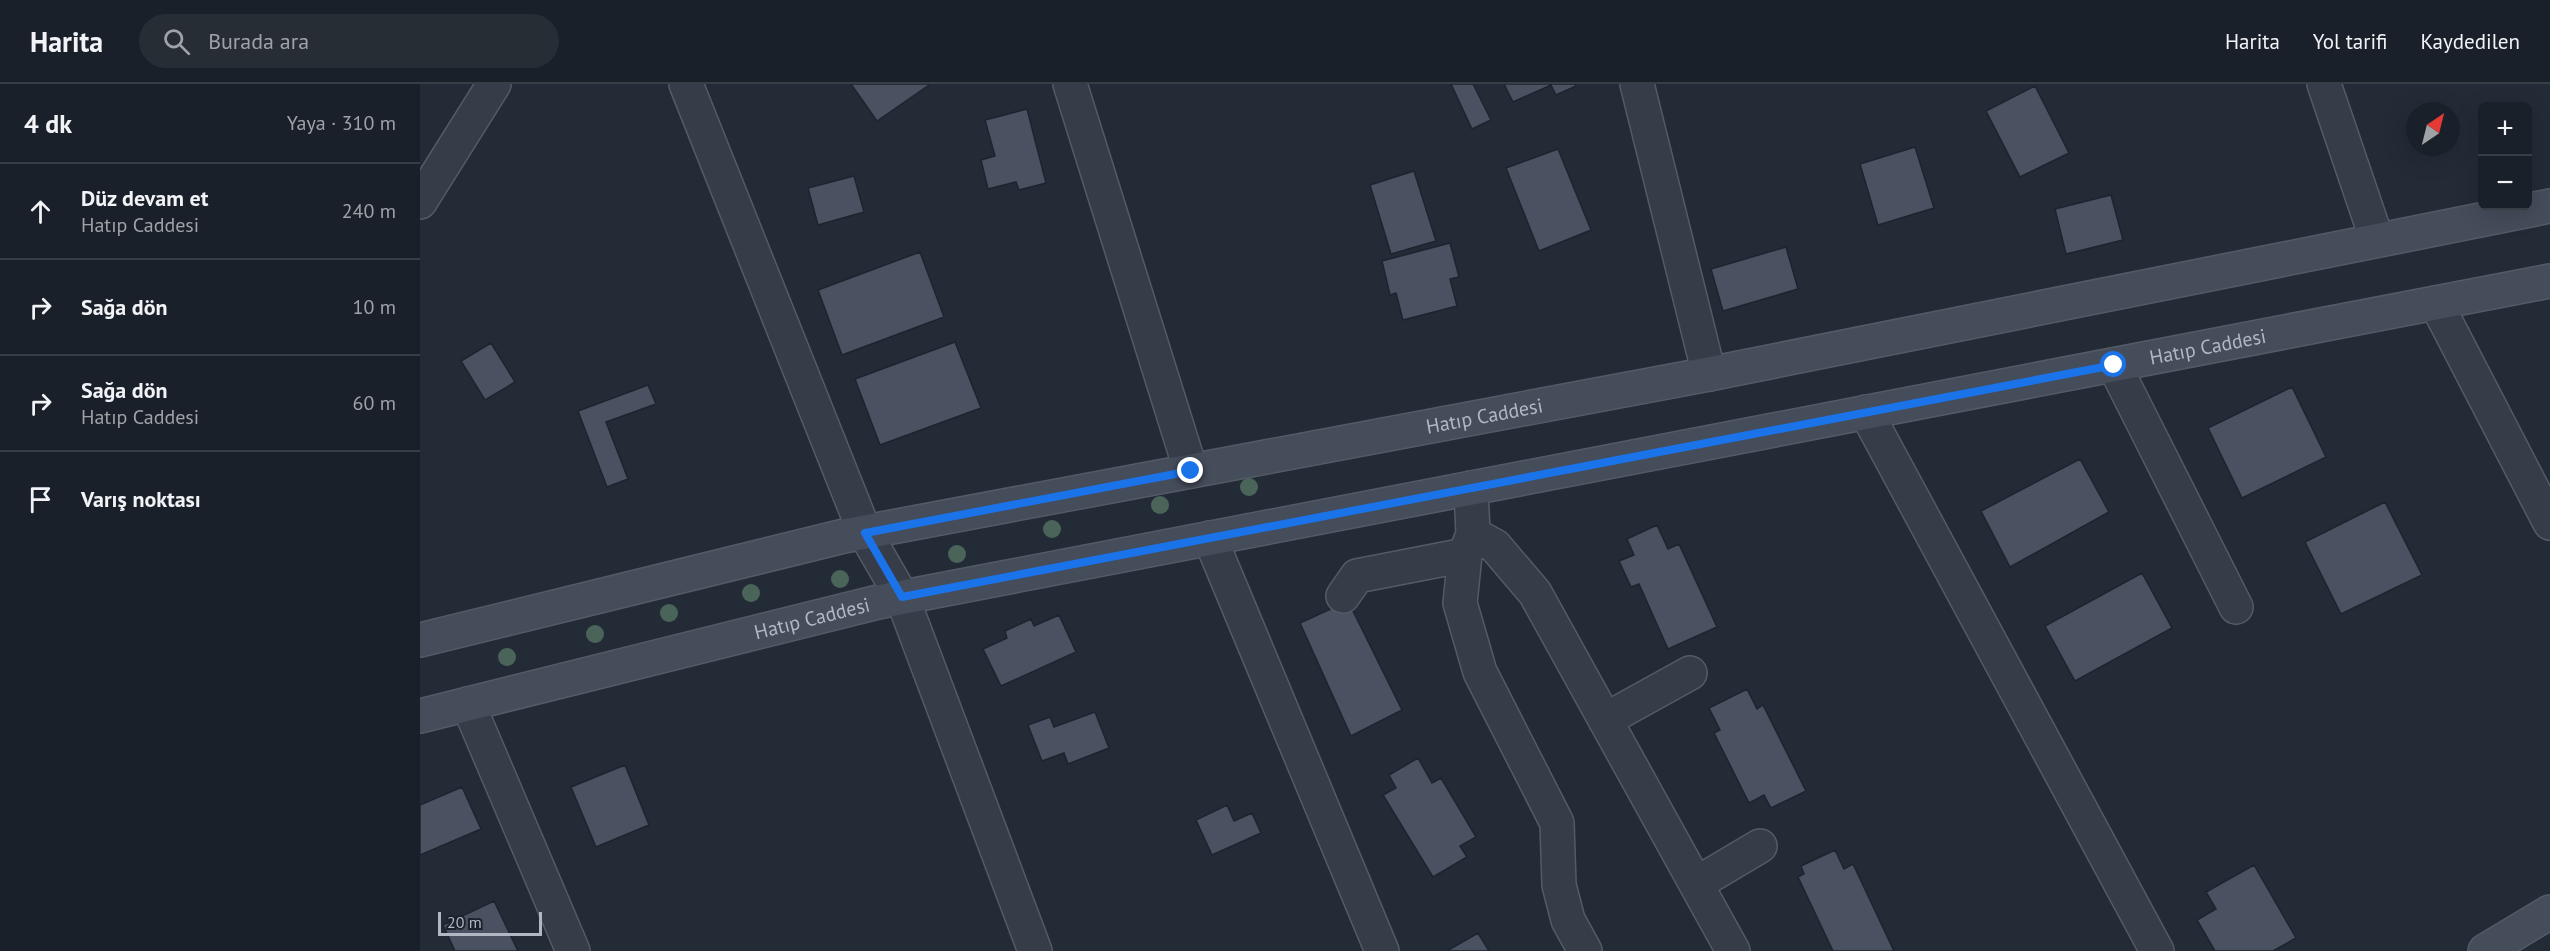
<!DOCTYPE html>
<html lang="tr">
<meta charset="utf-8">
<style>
:root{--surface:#1a2029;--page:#272d35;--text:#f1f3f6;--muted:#9fa3a8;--line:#383e46}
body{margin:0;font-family:"PT Sans",sans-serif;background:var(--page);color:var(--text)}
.controls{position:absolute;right:18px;top:18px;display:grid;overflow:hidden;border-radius:9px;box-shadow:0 6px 24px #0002}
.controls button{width:54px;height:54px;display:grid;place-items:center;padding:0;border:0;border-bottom:2px solid var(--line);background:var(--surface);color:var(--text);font:30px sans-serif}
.compass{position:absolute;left:1986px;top:18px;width:54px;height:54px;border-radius:50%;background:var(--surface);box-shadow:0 6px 24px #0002;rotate:35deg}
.scale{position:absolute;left:18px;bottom:15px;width:104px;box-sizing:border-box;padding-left:6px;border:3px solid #b1b8c4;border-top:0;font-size:16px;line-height:21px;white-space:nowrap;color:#b1b8c4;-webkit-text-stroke:4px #1c222c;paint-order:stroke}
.stop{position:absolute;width:18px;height:18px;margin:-14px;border:4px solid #1a73e8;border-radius:50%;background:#fff}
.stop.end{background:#1a73e8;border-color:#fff;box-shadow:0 2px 6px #0008}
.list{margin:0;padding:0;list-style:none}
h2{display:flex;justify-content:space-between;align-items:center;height:78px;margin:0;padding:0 24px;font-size:26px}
h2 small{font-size:20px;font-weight:400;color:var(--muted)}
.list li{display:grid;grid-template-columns:39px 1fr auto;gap:18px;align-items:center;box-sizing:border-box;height:96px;padding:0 24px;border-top:2px solid var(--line)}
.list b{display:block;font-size:22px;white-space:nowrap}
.list p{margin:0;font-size:20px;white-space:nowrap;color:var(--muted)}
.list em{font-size:20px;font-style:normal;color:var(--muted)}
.icon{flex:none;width:33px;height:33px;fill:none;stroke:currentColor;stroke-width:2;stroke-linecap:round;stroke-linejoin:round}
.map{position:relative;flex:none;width:2130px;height:867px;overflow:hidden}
header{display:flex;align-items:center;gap:36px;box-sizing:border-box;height:84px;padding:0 30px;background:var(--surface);border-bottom:2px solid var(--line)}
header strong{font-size:28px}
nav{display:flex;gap:33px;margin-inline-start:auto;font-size:21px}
.search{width:420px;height:54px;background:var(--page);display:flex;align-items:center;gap:15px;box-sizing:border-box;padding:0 21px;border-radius:33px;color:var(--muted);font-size:22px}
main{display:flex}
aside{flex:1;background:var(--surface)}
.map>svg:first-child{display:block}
.building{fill:#4a5261;stroke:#1e242f;stroke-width:1.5}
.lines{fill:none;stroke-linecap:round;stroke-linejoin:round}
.street-casing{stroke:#545b66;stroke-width:36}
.secondary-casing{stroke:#545b66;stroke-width:36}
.street{stroke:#363d48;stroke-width:33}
.secondary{stroke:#454c5a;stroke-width:33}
.tree{fill:#4b645a}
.route{stroke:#1a73e8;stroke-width:8}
.labels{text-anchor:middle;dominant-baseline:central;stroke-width:5;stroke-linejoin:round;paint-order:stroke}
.street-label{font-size:20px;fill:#b1b8c4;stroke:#1c222c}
</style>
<header>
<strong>Harita</strong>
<div class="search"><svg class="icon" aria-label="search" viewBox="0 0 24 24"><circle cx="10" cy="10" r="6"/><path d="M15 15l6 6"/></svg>Burada ara</div>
<nav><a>Harita</a><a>Yol tarifi</a><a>Kaydedilen</a></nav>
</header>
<main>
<aside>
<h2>4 dk<small>Yaya · 310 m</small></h2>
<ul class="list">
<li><svg class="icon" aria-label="ahead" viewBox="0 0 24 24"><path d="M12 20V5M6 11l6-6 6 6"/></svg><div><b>Düz devam et</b><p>Hatıp Caddesi</p></div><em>240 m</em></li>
<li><svg class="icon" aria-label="right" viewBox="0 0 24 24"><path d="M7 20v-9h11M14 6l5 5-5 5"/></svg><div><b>Sağa dön</b></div><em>10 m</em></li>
<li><svg class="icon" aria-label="right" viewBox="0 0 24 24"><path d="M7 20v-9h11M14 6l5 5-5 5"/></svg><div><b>Sağa dön</b><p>Hatıp Caddesi</p></div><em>60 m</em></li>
<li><svg class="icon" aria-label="arrive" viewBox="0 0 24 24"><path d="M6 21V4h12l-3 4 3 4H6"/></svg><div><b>Varış noktası</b></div></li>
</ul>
</aside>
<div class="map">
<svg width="2130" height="867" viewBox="0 0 2130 867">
<rect width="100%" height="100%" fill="#232b37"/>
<path class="building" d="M431,0H508L509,1L457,37Z
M1031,0H1053L1071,36L1052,45Z
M1084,0H1155L1156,2L1136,11L1131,1L1093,18Z
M1615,2L1649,69L1600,93L1566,27Z
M607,25L626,99L599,106L596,98L568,105L561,76L575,72L565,36Z
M1495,63L1514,124L1458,141L1440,80Z
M1138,65L1171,146L1119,167L1086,84Z
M994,87L1016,157L971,170L950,101Z
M434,92L444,128L398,141L388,104Z
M1691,111L1703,156L1646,170L1635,125Z
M1030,159L1039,193L1030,195L1037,222L983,236L976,209L970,211L962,177Z
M1366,163L1378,205L1303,227L1291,185Z
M500,168L524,233L422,271L398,206Z
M535,258L561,324L460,361L435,295Z
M71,259L95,298L65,316L41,277Z
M228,301L236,320L186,338L208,395L187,403L158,327Z
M1872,303L1906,373L1822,414L1788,344Z
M1660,375L1689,428L1590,483L1561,427Z
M1965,418L2002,491L1921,530L1885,458Z
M1237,441L1248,465L1259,460L1297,543L1248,565L1219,500L1211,503L1199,477L1214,471L1207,455Z
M1722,489L1752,544L1655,597L1625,542Z
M928,517L982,626L931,652L880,539Z
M639,531L656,568L581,602L563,565L587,554L585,547L611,535L614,542Z
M1327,605L1337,625L1343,621L1386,707L1351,724L1344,711L1329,719L1294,649L1300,646L1289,624Z
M675,628L689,664L648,680L644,669L622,677L608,641L630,633L634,643Z
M998,674L1012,699L1021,694L1056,753L1040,762L1047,773L1013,793L963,711L976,704L969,691Z
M205,681L229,741L176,763L151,703Z
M42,703L61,745L0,771V721Z
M807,721L814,737L832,729L841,749L792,771L776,736Z
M1415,766L1424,785L1433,780L1474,867H1413L1378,793L1384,790L1381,782Z
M1834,781L1876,854L1853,867H1795L1777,836L1796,825L1786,808Z
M74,817L98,867H35L23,841Z
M1058,849L1069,867H1027Z"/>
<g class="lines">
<g class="street-casing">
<path id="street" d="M266,0L445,449L482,513L615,867
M650,0L771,387
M1217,0L1289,290
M1904,0L1957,156
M0,118L74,0
M2016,219L2130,439
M1694,281L1816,523
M1446,328L1737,867
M1051,404L1053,450L1045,471L1040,519L1060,588L1137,739L1139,801L1148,836L1165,867
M1053,450L1075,462L1115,509L1313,867
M790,454L962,867
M923,512L937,492L1045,471
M48,620L153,867
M1185,636L1270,589
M1276,800L1340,762"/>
</g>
<g class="secondary-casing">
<g id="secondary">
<path id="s1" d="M0,556L424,452L1289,290L2130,122"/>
<path id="s2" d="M0,632L458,518L2130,197"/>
<path d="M2065,867L2130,828"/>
</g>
</g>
<use href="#street" class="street"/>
<use href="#secondary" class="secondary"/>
</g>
<g class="tree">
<circle cx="829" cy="403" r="9"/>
<circle cx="740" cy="421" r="9"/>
<circle cx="632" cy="445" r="9"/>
<circle cx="537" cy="470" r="9"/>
<circle cx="420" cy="495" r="9"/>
<circle cx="331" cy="509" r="9"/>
<circle cx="249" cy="529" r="9"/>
<circle cx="175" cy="550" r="9"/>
<circle cx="87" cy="573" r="9"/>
</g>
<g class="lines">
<path class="route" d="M771,387L445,449L482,513L1694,281"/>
</g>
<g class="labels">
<g class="street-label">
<text stroke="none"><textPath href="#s2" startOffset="1826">Hatıp Caddesi</textPath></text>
<text stroke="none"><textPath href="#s1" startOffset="1088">Hatıp Caddesi</textPath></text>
<text stroke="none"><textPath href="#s2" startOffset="404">Hatıp Caddesi</textPath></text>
</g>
</g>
</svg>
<div class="controls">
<button>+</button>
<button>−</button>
</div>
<svg class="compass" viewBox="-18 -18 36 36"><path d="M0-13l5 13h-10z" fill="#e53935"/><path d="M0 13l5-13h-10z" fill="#9fa3a8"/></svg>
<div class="scale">20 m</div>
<div class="stop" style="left:1694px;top:281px"></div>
<div class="stop end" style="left:771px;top:387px"></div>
</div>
</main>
